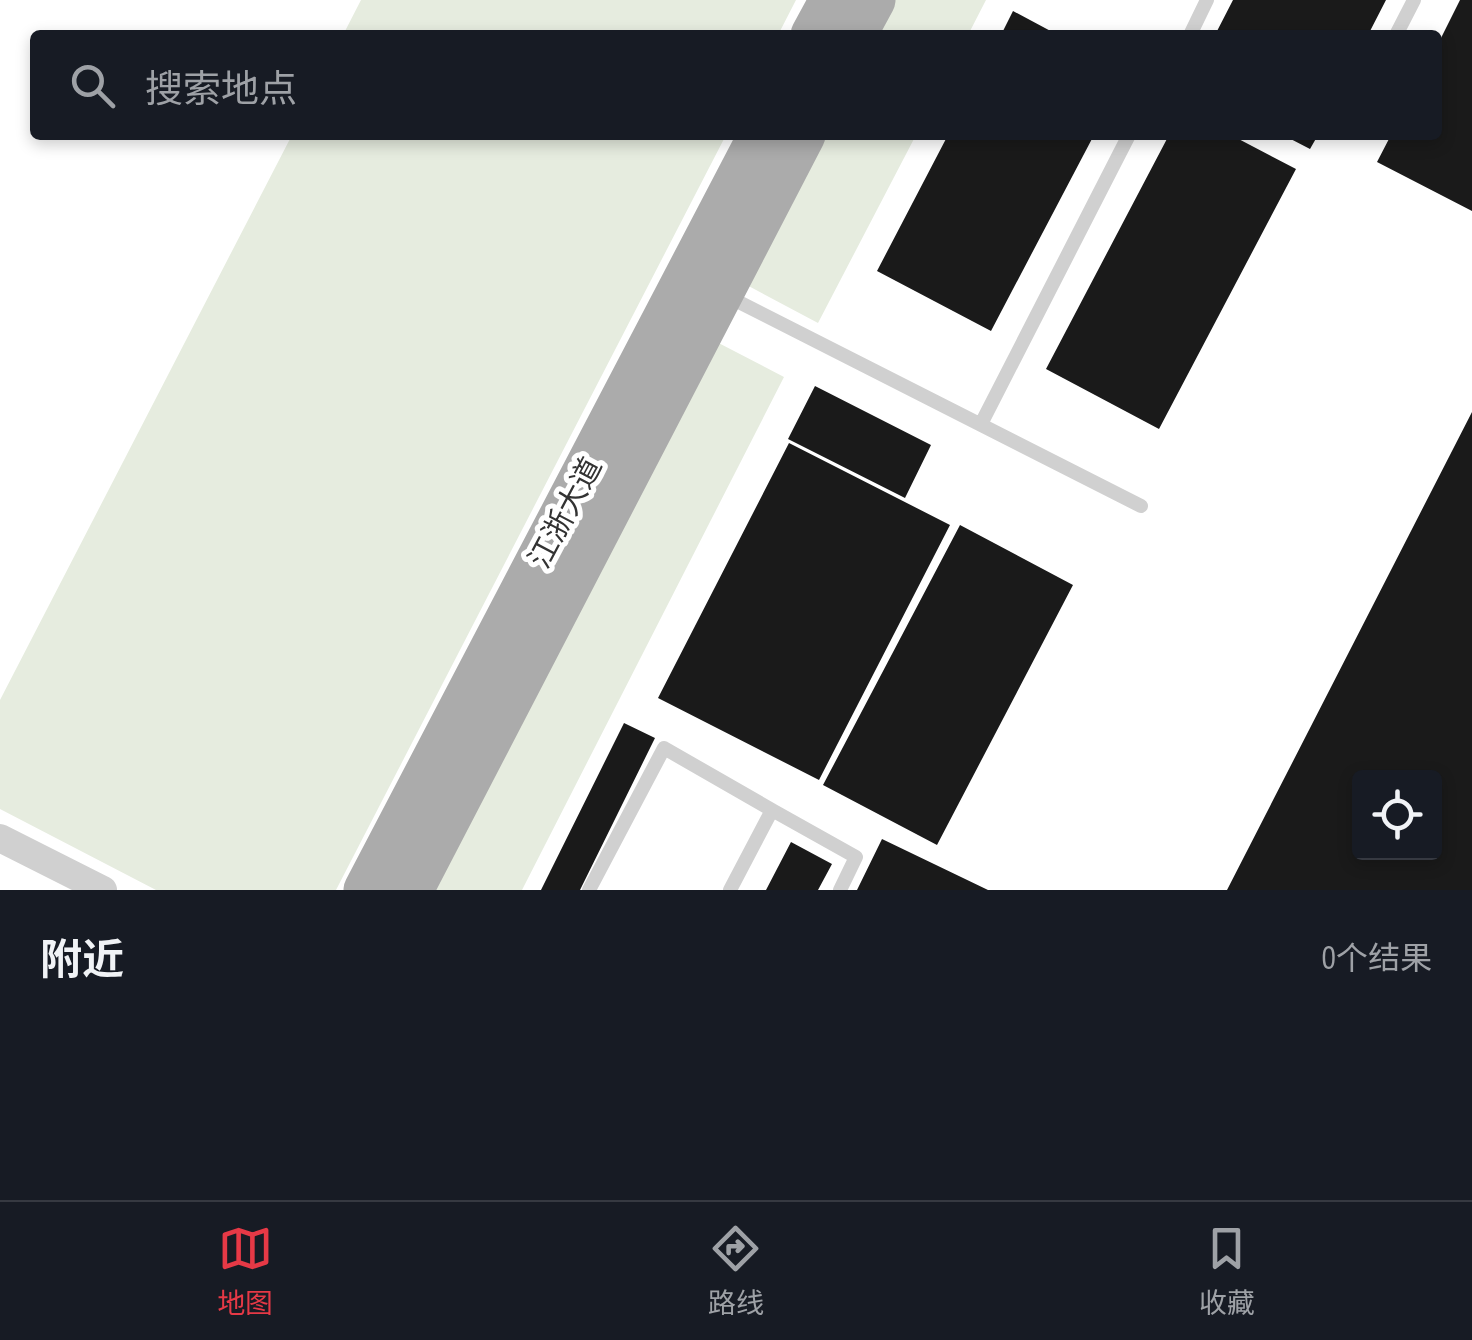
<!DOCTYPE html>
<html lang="zh">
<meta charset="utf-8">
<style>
:root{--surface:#171b24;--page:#242831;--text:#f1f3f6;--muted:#9ea1a6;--line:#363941;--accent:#e63946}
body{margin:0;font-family:"PT Sans Narrow","Noto Sans SC",sans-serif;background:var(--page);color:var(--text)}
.controls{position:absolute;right:30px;bottom:30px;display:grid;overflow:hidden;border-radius:10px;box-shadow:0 5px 15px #0003}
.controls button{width:90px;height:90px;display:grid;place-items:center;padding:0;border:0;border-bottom:2px solid var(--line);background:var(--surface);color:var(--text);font:50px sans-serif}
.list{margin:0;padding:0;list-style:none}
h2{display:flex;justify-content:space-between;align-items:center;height:130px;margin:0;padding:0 40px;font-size:42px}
h2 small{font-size:32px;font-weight:400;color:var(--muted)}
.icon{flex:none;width:55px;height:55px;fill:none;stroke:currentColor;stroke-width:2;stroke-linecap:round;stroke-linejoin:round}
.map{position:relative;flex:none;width:1472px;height:890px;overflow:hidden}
.search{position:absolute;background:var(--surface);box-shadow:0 5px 15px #0003;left:30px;right:30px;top:30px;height:110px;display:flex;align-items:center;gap:25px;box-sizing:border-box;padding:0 35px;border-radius:10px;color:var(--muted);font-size:38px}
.sheet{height:310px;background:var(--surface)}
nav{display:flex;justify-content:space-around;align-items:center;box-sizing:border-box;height:140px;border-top:2px solid var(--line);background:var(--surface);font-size:28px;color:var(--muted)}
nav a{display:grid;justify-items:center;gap:5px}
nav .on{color:var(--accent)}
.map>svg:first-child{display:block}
.green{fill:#e6ecdf}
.building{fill:#1a1a1a;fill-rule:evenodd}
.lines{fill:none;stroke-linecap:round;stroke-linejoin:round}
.service{stroke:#d0d0d0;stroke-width:14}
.minor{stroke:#d0d0d0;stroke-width:28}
.primary{stroke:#ababab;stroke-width:45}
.labels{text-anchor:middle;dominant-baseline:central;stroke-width:10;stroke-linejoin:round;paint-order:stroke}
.street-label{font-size:30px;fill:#333;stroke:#fff}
</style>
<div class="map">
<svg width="1472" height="890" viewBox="0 0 1472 890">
<rect width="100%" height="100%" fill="#fff"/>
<path class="green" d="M361,0H796L778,35H343Z
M890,0H986L968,35H872Z
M292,135H726L336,890H156L0,809V700Z
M820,135H916L818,323L743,283Z
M707,337L784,377L522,890H424Z"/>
<path class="building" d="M1233,0H1386L1368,35H1215Z
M1460,0H1472V211L1377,162L1391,135H1437V46Z
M1013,11L1058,35H1001Z
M948,135H1094L991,331L877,271Z
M1169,135H1231L1296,169L1159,429L1046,369Z
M1283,135H1318L1310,149Z
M815,386L931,445L905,498L788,439Z
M1472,412V890H1227ZM1360,778H1434V852H1360Z
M789,443L950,525L819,780L658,698Z
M960,525L1073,585L937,845L823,785Z
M624,723L655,738L580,890H541Z
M882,839L988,890H857Z
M791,842L832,864L818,890H766Z"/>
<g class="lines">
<path class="service" d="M1190,35L1207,0
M1396,35L1414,0
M727,296L1141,506
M981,424L1129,135
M589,890L664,748L772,810
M730,890L772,810L856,857L840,890"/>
<path class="minor" d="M0,838L103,890"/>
<path class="primary" d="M813,35L832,0
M854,35L873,0
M366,890L761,135
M411,890L803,135"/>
</g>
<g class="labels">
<g class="street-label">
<text transform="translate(564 512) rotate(-62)">江浙大道</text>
</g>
</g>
</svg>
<div class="controls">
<button><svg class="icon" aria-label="locate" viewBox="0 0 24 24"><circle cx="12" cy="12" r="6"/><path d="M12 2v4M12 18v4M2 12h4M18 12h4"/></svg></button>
</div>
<div class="search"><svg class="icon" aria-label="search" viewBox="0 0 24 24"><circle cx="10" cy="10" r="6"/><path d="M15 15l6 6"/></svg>搜索地点</div>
</div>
<section class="sheet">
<h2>附近<small>0个结果</small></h2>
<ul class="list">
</ul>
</section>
<nav>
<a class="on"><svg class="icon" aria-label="map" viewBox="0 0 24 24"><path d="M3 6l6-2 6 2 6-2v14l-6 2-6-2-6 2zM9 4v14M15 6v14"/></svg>地图</a>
<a><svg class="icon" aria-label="directions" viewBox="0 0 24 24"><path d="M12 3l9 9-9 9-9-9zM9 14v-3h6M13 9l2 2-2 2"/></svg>路线</a>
<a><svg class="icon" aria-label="saved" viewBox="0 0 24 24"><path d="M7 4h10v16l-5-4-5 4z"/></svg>收藏</a>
</nav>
